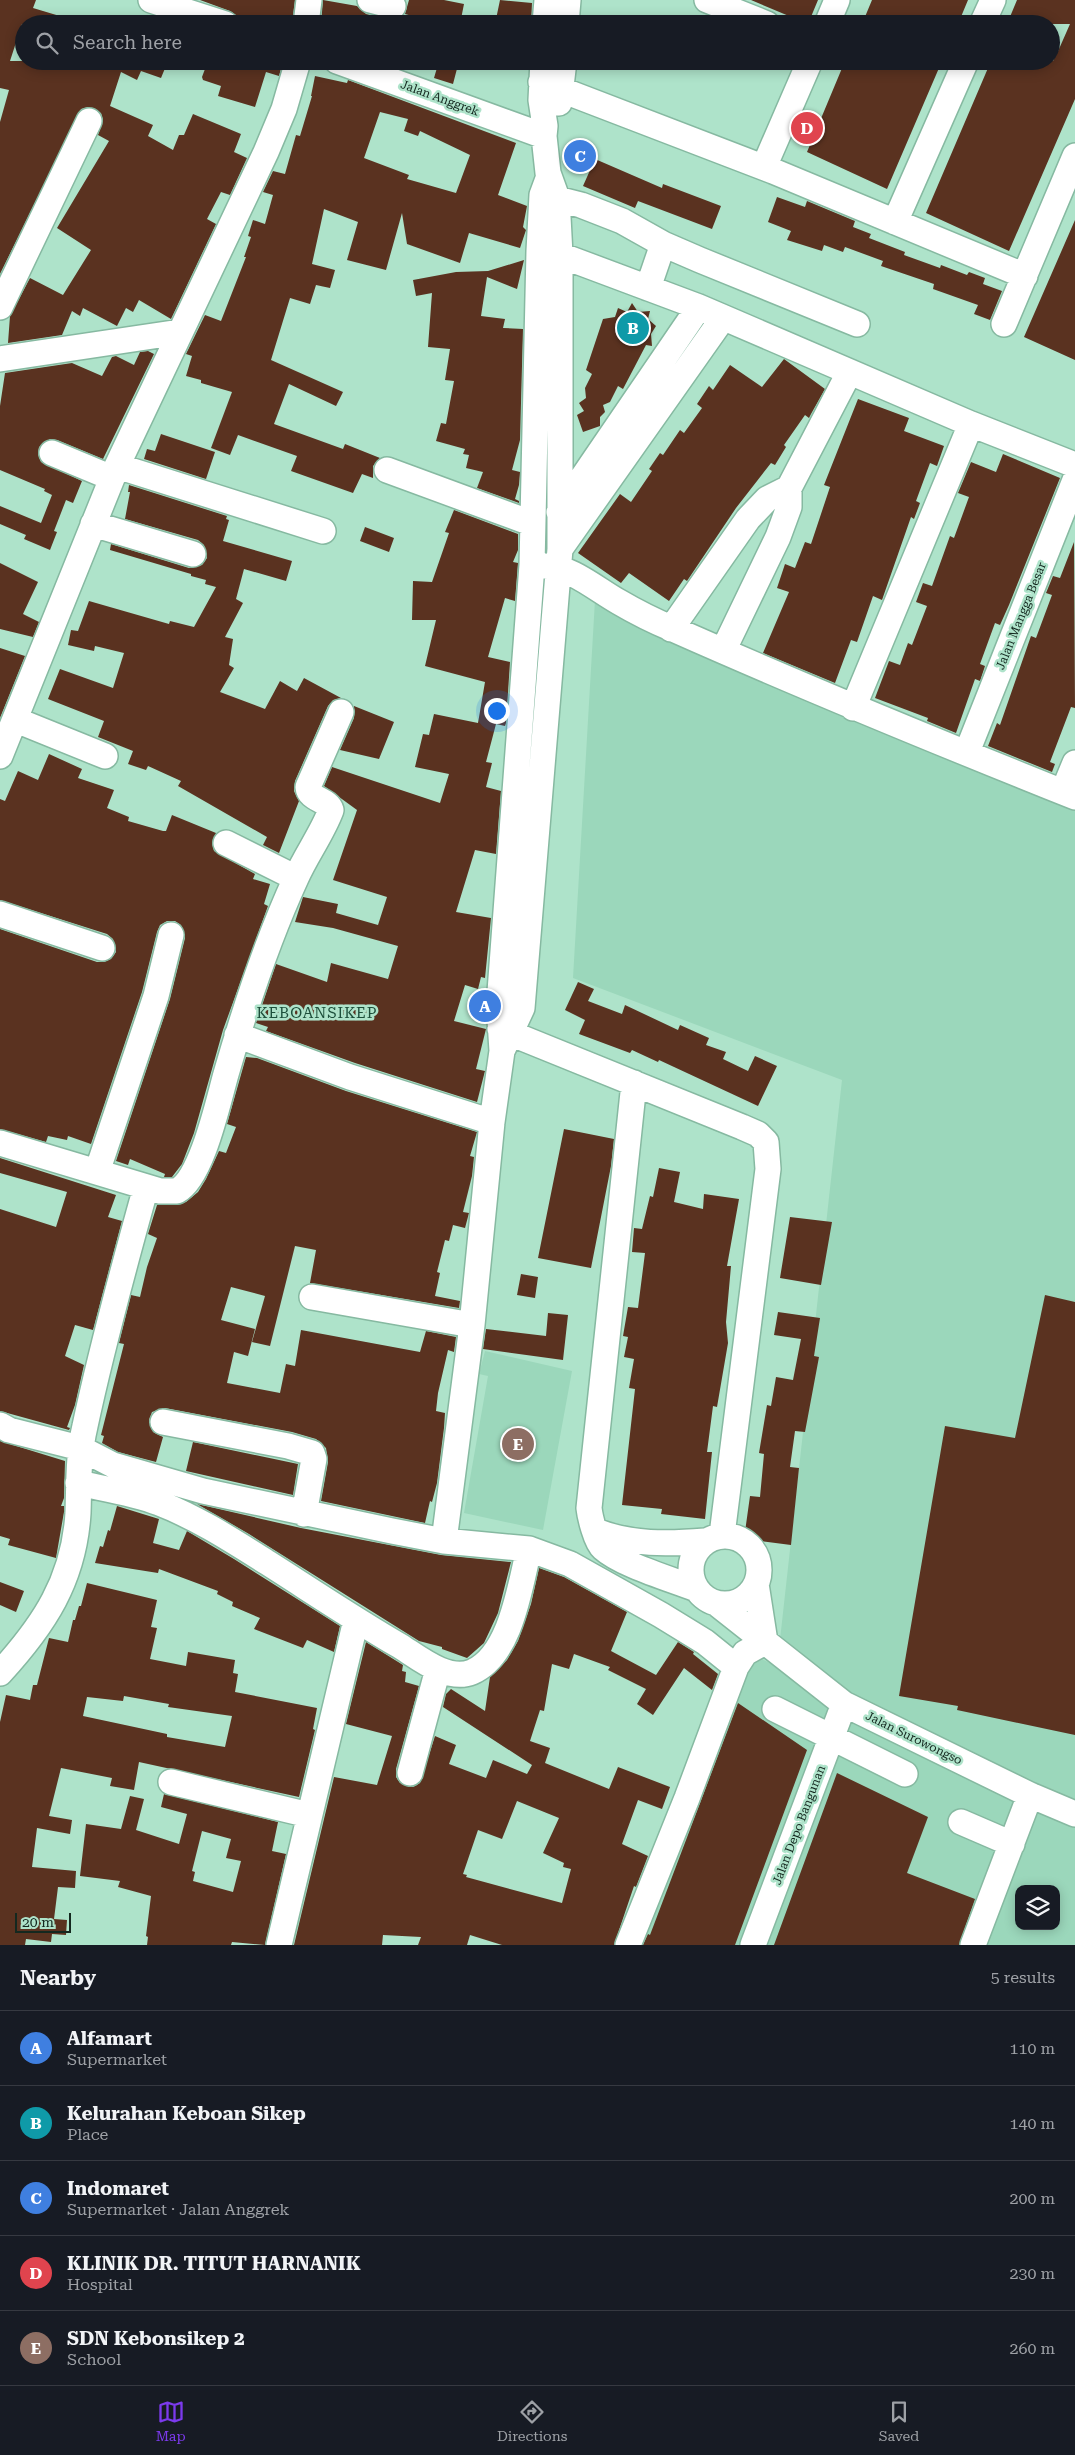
<!DOCTYPE html>
<meta charset="utf-8">
<style>
:root{--surface:#171b24;--page:#20242c;--text:#f1f3f6;--muted:#9ea1a6;--line:#363941;--accent:#7c3aed}
body{margin:0;font-family:"Roboto Serif",serif;background:var(--page);color:var(--text)}
.controls{position:absolute;right:15px;bottom:15px;display:grid;overflow:hidden;border-radius:10px;box-shadow:0 2px 12px #0003}
.controls button{width:45px;height:45px;display:grid;place-items:center;padding:0;border:0;border-bottom:1px solid var(--line);background:var(--surface);color:var(--text);font:25px sans-serif}
.scale{position:absolute;left:15px;bottom:12px;width:56px;box-sizing:border-box;padding-left:5px;border:2px solid #14281f;border-top:0;font-size:14px;line-height:18px;white-space:nowrap;color:#14281f;-webkit-text-stroke:4px #aee3ca;paint-order:stroke}
.you{position:absolute;left:496px;top:710px;width:18px;height:18px;margin:-12px;border:4px solid #fff;border-radius:50%;background:#1a73e8;box-shadow:0 0 0 8px #1a73e833}
.badge{display:grid;place-items:center;width:32px;height:32px;border-radius:50%;background:var(--accent);color:#fff;font-size:16px;font-weight:700}
.pin{position:absolute;translate:-50% -50%;border:2px solid #fff;box-shadow:0 1px 5px #0006}
.list{margin:0;padding:0;list-style:none}
h2{display:flex;justify-content:space-between;align-items:center;height:65px;margin:0;padding:0 20px;font-size:21px}
h2 small{font-size:16px;font-weight:400;color:var(--muted)}
.list li{display:grid;grid-template-columns:32px 1fr auto;gap:15px;align-items:center;box-sizing:border-box;height:75px;padding:0 20px;border-top:1px solid var(--line)}
.list b{display:block;font-size:19px;white-space:nowrap}
.list p{margin:0;font-size:16px;white-space:nowrap;color:var(--muted)}
.list em{font-size:16px;font-style:normal;color:var(--muted)}
.icon{flex:none;width:28px;height:28px;fill:none;stroke:currentColor;stroke-width:2;stroke-linecap:round;stroke-linejoin:round}
.map{position:relative;flex:none;width:1075px;height:1945px;overflow:hidden}
.search{position:absolute;background:var(--surface);box-shadow:0 2px 12px #0003;left:15px;right:15px;top:15px;height:55px;display:flex;align-items:center;gap:12px;box-sizing:border-box;padding:0 18px;border-radius:28px;color:var(--muted);font-size:19px}
.sheet{height:440px;background:var(--surface)}
nav{display:flex;justify-content:space-around;align-items:center;box-sizing:border-box;height:70px;border-top:1px solid var(--line);background:var(--surface);font-size:14px;color:var(--muted)}
nav a{display:grid;justify-items:center;gap:2px}
nav .on{color:var(--accent)}
.map>svg:first-child{display:block}
.built{fill:#9bd7bb;fill-rule:evenodd}
.building{fill:#5a3220;fill-rule:evenodd}
.lines{fill:none;stroke-linecap:round;stroke-linejoin:round}
.minor-casing{stroke:#86b9a1;stroke-width:28}
.minor{stroke:#fff;stroke-width:25}
.labels{text-anchor:middle;dominant-baseline:central;stroke-width:5;stroke-linejoin:round;paint-order:stroke}
.street-label{font-size:12px;fill:#14281f;stroke:#aee3ca}
.quarter-label{font-size:15px;letter-spacing:1px;fill:#1d4f3b;stroke:#aee3ca}
</style>
<div class="map">
<svg width="1075" height="1945" viewBox="0 0 1075 1945">
<rect width="100%" height="100%" fill="#aee3ca"/>
<path class="built" d="M595,600L1075,810V1945H636L749,1652L777,1667L842,1080L573,978ZM1019,1889H1056V1926H1019Z
M485,1351L572,1371L543,1530L464,1513L488,1376L479,1374Z"/>
<path class="building" d="M0,0H36L33,8L73,20L72,24H22L10,61H168L161,78L141,71L137,80L121,72L110,106L153,125L148,136L173,150L179,135H184L193,114L241,134L234,152L247,158L230,195L221,192L207,219L216,224L171,319L139,300L133,312L126,308L117,326L83,308L80,316L72,311L62,335L8,343L10,316L30,278L63,295L91,250L57,228L109,141L98,135L103,120L101,113L88,107L81,109L0,274V122L9,90L0,88Z
M200,0H295L292,24H246L239,22L236,15L230,11Z
M323,0L357,6L366,14L389,20L405,19V24H321Z
M409,0H444L464,4L460,24H441L405,14Z
M500,0L532,3L531,24H495Z
M751,0H818L808,24Z
M872,0H968L958,24H862Z
M1017,0H1075V99L1009,251L926,213L991,61H1053L1059,49L1070,24H1007Z
M208,61H283L279,76L266,72L255,107L218,96L221,86L203,80L202,77Z
M439,61H459L453,84L434,78Z
M845,61H942L887,189L807,152Z
M315,76L347,83L348,80L516,143L498,195L527,206L523,227L526,230L520,248L469,233L460,263L407,244L402,213L386,270L347,260L358,222L324,209L312,264L335,270L330,288L316,285L310,304L290,298L271,360L343,392L336,406L289,384L274,424L343,449L345,444L380,458L373,466V478L362,474L353,493L291,471L297,456L238,435L230,455L211,448L232,392L201,383V380L186,376L192,356L186,354L205,315L221,321L246,257H244L251,237L248,236L253,220L265,224L273,195L263,192L273,171L285,174L296,135L300,136L312,96H311ZM380,112L408,119L404,131L418,136L420,131L470,155L456,193L407,179L409,175L364,158Z
M595,159L662,188L663,184L721,206L712,229L638,201L635,208L583,186Z
M777,197L805,207L807,201L855,221L853,227L871,234L869,238L905,252L904,255L940,268L941,265L967,275L969,272L985,278L983,284L1002,291L990,320L974,314L978,305L933,289L934,284L881,266L883,261L845,247L843,252L824,245L822,251L787,240L791,231L768,222Z
M1075,220V360L1024,337Z
M524,260L517,289L487,277L481,316L505,319L503,328L523,329L520,440L512,470L520,472L519,485L515,499L519,501V503L477,488L483,472L466,468L469,455L463,454L465,449L436,441L441,423L446,424L454,381L445,380L450,349L428,347L432,293L416,296L413,280L456,272L488,271Z
M632,303L638,312L650,311L648,319L656,326L651,334L652,346L646,345L623,389L618,386L610,402L603,405L605,412L600,417V426L583,432L577,415L584,411L579,403L586,398L585,388L592,374L586,370L603,319L615,317L618,308L627,312Z
M148,351L154,354L103,459L57,440L50,439L39,447L38,454L41,462L82,481L73,503L66,500L54,531L57,532L50,550L24,539L26,535L0,524V506L41,523L52,495L44,491L45,489L0,470V406L5,373L72,363L102,376L112,357L116,356L134,365L140,352Z
M784,359L825,389L811,414L809,418L805,415L784,445L786,447L775,465L771,463L736,508L687,581L684,579L669,601L629,573L621,583L578,553L620,494L631,502L652,471L649,469L660,453L663,455L680,430L684,433L702,408L697,404L709,386L713,390L730,365L762,387Z
M858,399L909,418L904,431L944,446L937,466L930,463L916,501L920,503L914,519L911,517L882,600L873,596L857,642L851,640L835,683L763,653L789,592L777,588L785,564L795,568L805,542L811,544L830,487L824,485Z
M161,434L215,452L206,479L144,459L147,449L155,451Z
M1003,454L1060,478L1009,605L1000,625L995,623L980,664L985,666L980,681L975,679L956,733L927,721L928,718L875,698L889,661L900,665L908,643L912,645L927,606L916,602L923,583L932,586L950,536L954,538L969,497L958,493L971,462L996,472Z
M129,485L227,516L226,519L229,520L223,541L292,561L286,581L244,569L236,599L243,603L225,637L233,639L229,665L234,668L220,692L265,709L280,681L297,691L304,678L341,698L333,700L328,706L295,781L294,791L299,801L279,853L263,845L267,837L178,786L181,781L148,766L146,770L128,764L133,751L98,737L104,721L48,699L60,669L113,688L124,653L95,646L94,651L68,645L71,630L78,631L89,601L169,624L170,621L194,627L216,587L205,584L206,580L191,576V574L110,550L111,544L189,568L202,565L207,558L204,545L198,540L125,519L130,492H128Z
M454,510L518,534V550L513,562L518,563L515,601L505,598L488,657L510,662L506,723L505,726L496,724L486,762L492,763L486,787L501,791L496,854L475,850L456,912L491,918L485,978L481,977L478,989L465,985L454,1021L486,1029L476,1069L485,1071L477,1102L355,1063L266,1031L268,1027L256,1023L276,964L327,982L331,963L388,979L398,946L333,928L295,922L303,897L338,904L336,913L378,925L387,897L333,880L357,810L324,786L332,767L440,803L449,774L415,767L423,734L429,735L434,714L478,723L485,682L425,666L436,620H412L413,581L432,582L449,533L445,532Z
M365,527L394,538L389,552L360,541Z
M1074,542L1075,708L1071,707L1050,762L1055,764L1052,772L988,746L997,723L1000,725L1031,636L1036,638L1052,595L1046,593L1053,576L1060,578Z
M0,563L38,582L23,614L39,622L33,637L0,629Z
M0,648L25,656L0,718Z
M354,706L394,722L379,759L340,750L354,718Z
M49,754L82,769L78,778L114,790L107,808L129,817L128,821L163,831H166L172,815L216,833L212,843L214,851L255,874L253,879L270,884L264,904L268,906L223,1030L194,1133L182,1164L172,1177H164L165,1174L130,1159L128,1165L116,1161L170,999L185,938L181,925L175,921H167L160,925L157,932L142,992L91,1144L68,1136L67,1140L48,1136L46,1142L0,1129V929L97,962H104L111,959L116,952L113,939L107,934L0,900V799L5,801L18,771L38,780Z
M578,982L594,989L588,1001L622,1014L625,1005L678,1030L680,1025L709,1038L706,1045L726,1052L723,1059L748,1071L755,1056L777,1066L758,1106L659,1060L658,1062L632,1050L630,1053L579,1034L585,1020L565,1010Z
M246,1057L257,1058L346,1091L477,1132L470,1156L474,1157L472,1176L463,1212L469,1213L465,1228L453,1225L449,1241L445,1240L437,1272L440,1273L435,1296L460,1301L459,1308L310,1283L316,1250L295,1246L270,1346L252,1342L265,1296L231,1287L221,1320L255,1329L248,1356L234,1352L227,1383L280,1393L286,1364L295,1366L301,1330L420,1352L426,1331L456,1337L454,1352L448,1350L438,1393L436,1411L445,1413L444,1428L437,1483L432,1502L430,1501L425,1523L321,1501L328,1462L326,1448L316,1439L292,1432L165,1408L152,1412L149,1420L153,1432L163,1437L156,1462L118,1452L102,1443L104,1436L101,1435L124,1344L119,1343L131,1295L140,1297L147,1267L157,1238L148,1234L157,1205H177L186,1202L198,1192L206,1179L219,1151L226,1153L236,1127L227,1124Z
M564,1129L614,1139L611,1166L591,1268L538,1258Z
M0,1158L116,1195L108,1217L122,1221L93,1330L75,1325L65,1356L84,1365L75,1405L67,1427L70,1428L69,1430L0,1411V1209L56,1227L67,1192L0,1173Z
M659,1168L680,1172L674,1202L703,1209L704,1194L739,1199L727,1266H731L726,1322L728,1343L717,1407L713,1406L707,1452H712L705,1519L661,1514L662,1509L622,1505L635,1389L629,1388L634,1359L624,1357L628,1337L623,1336L628,1307L638,1308L645,1253L632,1252L634,1228L642,1229L650,1196L653,1197Z
M790,1217L832,1222L821,1285L780,1278Z
M521,1274L538,1277L535,1298L517,1295Z
M1045,1295L1075,1302V1735L957,1710L958,1706L899,1696L945,1426L1015,1438Z
M778,1312L820,1318L814,1356L819,1357L805,1432L795,1431L790,1467L799,1468L791,1545L744,1539L750,1496L760,1497L764,1454L759,1453L767,1405L771,1406L776,1377L793,1380L801,1339L774,1335Z
M548,1313L568,1315L563,1360L483,1349L486,1329L546,1336Z
M0,1441L65,1461L64,1498L61,1506H64V1512L56,1558L8,1545L10,1539L0,1536Z
M193,1442L298,1464L293,1495L186,1471Z
M197,1504L301,1528L441,1555L511,1562L498,1613L484,1643L467,1658L442,1649V1647L419,1641L249,1534Z
M117,1506L159,1519L153,1543L179,1550L187,1531L234,1559L340,1626L334,1652L307,1640L303,1648L254,1629L260,1618L232,1606L233,1602L217,1594L218,1591L159,1569L158,1573L95,1563L100,1546L103,1547L108,1530L110,1531Z
M539,1568L564,1577L627,1612L611,1651L656,1675L678,1642L694,1652L693,1654L718,1674L712,1690L684,1668L653,1715L637,1704L646,1689L608,1670L610,1667L574,1654L569,1669L552,1664L544,1711L540,1710L530,1741L550,1748L545,1763L609,1789L618,1767L670,1787L662,1809L638,1800L622,1844L648,1856L636,1887L634,1886L614,1945H502L470,1935L467,1945H418L421,1937L383,1935L382,1945H294L334,1777L377,1785L392,1736L346,1724L366,1642L403,1665L402,1671L406,1672L405,1682L419,1686L396,1769V1777L400,1783L413,1787L420,1783L435,1736L456,1745L449,1764L486,1778L493,1760L527,1774L532,1765L443,1707L446,1694L451,1689L485,1711L490,1677L507,1660L518,1641L531,1604ZM517,1801L559,1818L543,1853L564,1863L563,1867L571,1869L562,1903L466,1877L467,1875L463,1874L478,1830L502,1839Z
M0,1582L24,1591L16,1612L0,1605Z
M87,1583L157,1600L151,1627L157,1628L150,1659L186,1666L188,1652L235,1660L233,1673L238,1674L235,1692L317,1708L313,1729L315,1730L299,1797L139,1762L134,1790L110,1786L112,1778L61,1768L49,1816L72,1820L70,1834L37,1828L32,1867L76,1871L75,1888L58,1887L54,1919L67,1920L66,1935L52,1934L51,1942L26,1939L25,1945H0V1722L6,1695L30,1700L33,1685H37L49,1638L68,1642L73,1620H75L79,1606H81ZM124,1696L169,1704L168,1707L232,1716L225,1747L167,1737V1734L83,1716L87,1697L123,1701Z
M738,1703L807,1750L735,1945H643L648,1934L650,1935Z
M837,1773L928,1817L907,1873L975,1899L959,1945H774Z
M164,1794L278,1822L272,1851L286,1854L265,1945L232,1942L231,1945H147L148,1937L146,1936L151,1896L118,1887L120,1881L80,1876L86,1824L121,1829L130,1796L144,1799L136,1830L179,1844L187,1814L161,1807ZM202,1831L231,1839L226,1858L241,1861L233,1892L193,1881L195,1872L192,1871Z"/>
<g class="lines">
<g class="minor-casing">
<path id="minor" d="M151,0L225,24
M370,0L393,6
M707,0L767,24
M306,24L309,0
M545,24L547,0
M566,24L568,0
M827,24L837,0
M982,24L993,0
M337,61L544,136
M541,82L773,171L1025,276
M559,103L564,61
M764,167L810,61
M542,195L581,205L622,221L663,244L700,260L857,324
M895,222L966,61
M544,252L560,255L699,307L971,424L1075,465
M648,288L663,244
M0,307L89,121
M1004,324L1075,156
M0,359L180,332
M52,453L112,478
M117,466L323,531
M387,470L531,523
M559,512L699,307
M93,524L193,554
M560,549L723,318
M545,566C571,567 596,589 619,602C636,612 654,621 673,629C806,688 940,743 1075,797
M671,629L748,519L767,499L789,488
M723,651L778,537L789,507V488L849,373
M853,708L971,424
M16,720L105,756
M967,752L1075,480
M0,756L117,466L266,152L284,109L298,61
M1063,792L1075,763
M226,843L296,878
M0,914L102,948
M500,1029L742,1127L758,1134L766,1142L768,1169L722,1535
M237,1035L350,1077L492,1122
M502,1051L522,1008L560,549V255L557,198L548,173L544,136L545,126L541,100L543,61
M634,1083L589,1508C590,1517 596,1542 603,1548C622,1565 671,1579 696,1589
M0,1143L160,1191H177C202,1178 218,1102 226,1074C245,1008 267,941 296,878C306,855 322,834 331,810C328,799 309,800 308,787L341,712
M97,1172L156,996L171,935
M312,1297L472,1325
M163,1422L288,1446L312,1453L314,1459L304,1514
M0,1425L9,1430L80,1448L113,1465L203,1491L392,1531L444,1541L529,1549L570,1564L661,1615L705,1642L736,1667
M78,1483C105,1489 134,1493 159,1503C198,1518 233,1541 268,1563C312,1591 355,1620 400,1646C419,1658 448,1682 472,1672C511,1655 520,1586 529,1549
M596,1531C630,1545 669,1544 705,1541
M691 1570a34 34 0 1 1 68 0a34 34 0 1 1-68 0Z
M444,1541L472,1325L492,1122L502,1051L499,1005L532,565L539,251L542,195L549,176
M756,1584L765,1642
M716,1603L844,1704L1030,1795L1075,1814
M0,1673C44,1625 74,1580 78,1513C79,1483 78,1455 85,1426C102,1346 124,1266 146,1187
M775,1709L905,1774
M410,1773L438,1669
M171,1782L309,1815
M961,1822L1012,1844
M279,1945L356,1620
M628,1945L687,1798L736,1667L745,1653L765,1642
M753,1945L844,1704
M973,1945L1030,1795"/>
</g>
<use href="#minor" class="minor"/>
</g>
<g class="labels">
<g class="street-label">
<text transform="translate(440 98) rotate(20)">Jalan Anggrek</text>
<text transform="translate(1021 616) rotate(-68)">Jalan Mangga Besar</text>
<text transform="translate(914 1738) rotate(26)">Jalan Surowongso</text>
<text transform="translate(799 1825) rotate(-69)">Jalan Depo Bangunan</text>
</g>
<g class="quarter-label">
<text x="317" y="1013">KEBOANSIKEP</text>
</g>
</g>
</svg>
<div class="controls">
<button><svg class="icon" aria-label="layers" viewBox="0 0 24 24"><path d="M12 4l9 5-9 5-9-5zM3 14l9 5 9-5"/></svg></button>
</div>
<div class="scale">20 m</div>
<div class="you"></div>
<div class="pin badge" style="left:485px;top:1006px;background:#3f7fe0">A</div>
<div class="pin badge" style="left:633px;top:328px;background:#0f9aa8">B</div>
<div class="pin badge" style="left:580px;top:156px;background:#3f7fe0">C</div>
<div class="pin badge" style="left:807px;top:128px;background:#e0444e">D</div>
<div class="pin badge" style="left:518px;top:1444px;background:#8d6e63">E</div>
<div class="search"><svg class="icon" aria-label="search" viewBox="0 0 24 24"><circle cx="10" cy="10" r="6"/><path d="M15 15l6 6"/></svg>Search here</div>
</div>
<section class="sheet">
<h2>Nearby<small>5 results</small></h2>
<ul class="list">
<li><span class="badge" style="background:#3f7fe0">A</span><div><b>Alfamart</b><p>Supermarket</p></div><em>110 m</em></li>
<li><span class="badge" style="background:#0f9aa8">B</span><div><b>Kelurahan Keboan Sikep</b><p>Place</p></div><em>140 m</em></li>
<li><span class="badge" style="background:#3f7fe0">C</span><div><b>Indomaret</b><p>Supermarket · Jalan Anggrek</p></div><em>200 m</em></li>
<li><span class="badge" style="background:#e0444e">D</span><div><b>KLINIK DR. TITUT HARNANIK</b><p>Hospital</p></div><em>230 m</em></li>
<li><span class="badge" style="background:#8d6e63">E</span><div><b>SDN Kebonsikep 2</b><p>School</p></div><em>260 m</em></li>
</ul>
</section>
<nav>
<a class="on"><svg class="icon" aria-label="map" viewBox="0 0 24 24"><path d="M3 6l6-2 6 2 6-2v14l-6 2-6-2-6 2zM9 4v14M15 6v14"/></svg>Map</a>
<a><svg class="icon" aria-label="directions" viewBox="0 0 24 24"><path d="M12 3l9 9-9 9-9-9zM9 14v-3h6M13 9l2 2-2 2"/></svg>Directions</a>
<a><svg class="icon" aria-label="saved" viewBox="0 0 24 24"><path d="M7 4h10v16l-5-4-5 4z"/></svg>Saved</a>
</nav>
